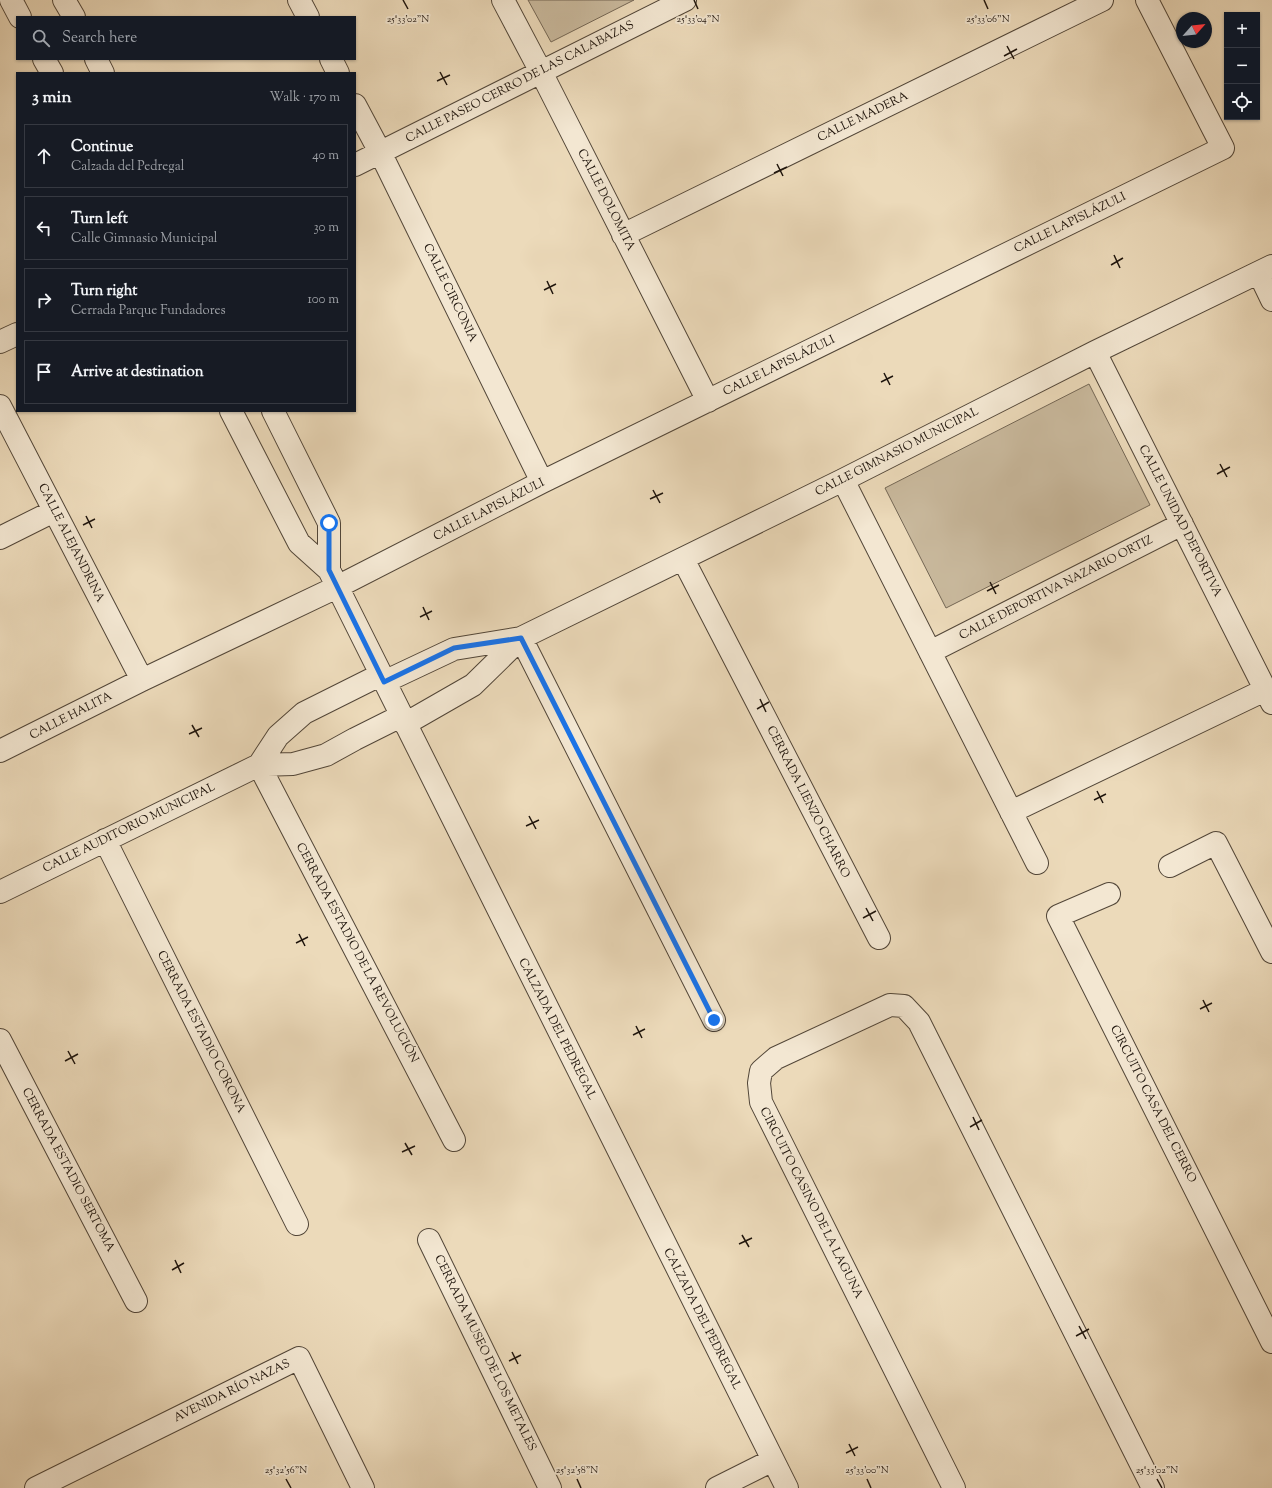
<!DOCTYPE html>
<meta charset="utf-8">
<style>
:root{--surface:#171b24;--page:#20242c;--text:#f1f3f6;--muted:#9ea1a6;--line:#363941}
body{margin:0;font-family:"Sorts Mill Goudy",serif;background:var(--page);color:var(--text)}
.controls{position:absolute;right:12px;top:12px;display:grid;overflow:hidden;border-radius:0px;box-shadow:0 1px 3px #0004}
.controls button{width:36px;height:36px;display:grid;place-items:center;padding:0;border:0;border-bottom:1px solid var(--line);background:var(--surface);color:var(--text);font:20px sans-serif}
.compass{position:absolute;left:1176px;top:12px;width:36px;height:36px;border-radius:50%;background:var(--surface);box-shadow:0 1px 3px #0004;rotate:63deg}
.stop{position:absolute;width:12px;height:12px;margin:-9px;border:3px solid #1a73e8;border-radius:50%;background:#fff}
.stop.end{background:#1a73e8;border-color:#fff;box-shadow:0 1px 4px #0008}
.list{margin:0;padding:0;list-style:none}
h2{display:flex;justify-content:space-between;align-items:center;height:52px;margin:0;padding:0 16px;font-size:17px}
h2 small{font-size:13px;font-weight:400;color:var(--muted)}
.list li{display:grid;grid-template-columns:26px 1fr auto;gap:12px;align-items:center;box-sizing:border-box;height:64px;margin:0 8px 8px;padding:0 8px;border:1px solid var(--line);border-radius:0px}
.list b{display:block;font-size:15px;white-space:nowrap}
.list p{margin:0;font-size:13px;white-space:nowrap;color:var(--muted)}
.list em{font-size:13px;font-style:normal;color:var(--muted)}
.icon{flex:none;width:22px;height:22px;fill:none;stroke:currentColor;stroke-width:2;stroke-linecap:round;stroke-linejoin:round}
.map{position:relative;flex:none;width:1272px;height:1488px;overflow:hidden}
.search{position:absolute;background:var(--surface);box-shadow:0 1px 3px #0004;left:16px;top:16px;width:340px;height:44px;display:flex;align-items:center;gap:10px;box-sizing:border-box;padding:0 14px;border-radius:0px;color:var(--muted);font-size:15px}
.panel{position:absolute;background:var(--surface);box-shadow:0 1px 3px #0004;left:16px;top:72px;width:340px;height:340px;border-radius:0px}
.map>svg:first-child{display:block}
.park{fill:#c9b99d;stroke:#746755}
.lines{fill:none;stroke-linecap:round;stroke-linejoin:round}
.street-casing{stroke:#524638;stroke-width:24}
.street{stroke:#f3e7d2;stroke-width:22}
.route{stroke:#1a73e8;stroke-width:5}
.ticks{fill:none;stroke:#1f150d;stroke-width:1.5}
.labels{text-anchor:middle;dominant-baseline:central;stroke-width:3.5;stroke-linejoin:round;paint-order:stroke}
.street-label{font-size:12px;fill:#1f150d;stroke:#f3e7d2}
.ticks-label{font-size:10px;text-anchor:middle;fill:#1f150d;stroke:#f3e7d2;stroke-width:3.5;stroke-linejoin:round;paint-order:stroke}
</style>
<div class="map">
<svg width="1272" height="1488" viewBox="0 0 1272 1488">
<rect width="100%" height="100%" fill="#ecdaba"/>
<filter id="stains"><feTurbulence type="fractalNoise" baseFrequency=".005" numOctaves="4"/><feColorMatrix values="0 0 0 0 .2 0 0 0 0 .09 0 0 0 0 .02 0 0 0 .5 -.17"/></filter>
<radialGradient id="worn" r=".72"><stop offset=".6" stop-color="#630" stop-opacity="0"/><stop offset="1" stop-color="#630" stop-opacity=".3"/></radialGradient>
<path class="park" d="M528,0H634L551,42Z
M1089,384L1150,505L946,608L885,488Z"/>
<g class="lines">
<g class="street-casing">
<path id="street" d="M11,0L20,17
M64,0L74,17
M299,0L308,17
M503,0L541,72L708,401
M44,59L52,73
M96,59L103,73
M331,59L338,73
M355,105L380,152L542,482
M355,165L685,0
M623,235L1102,0
M1259,273L1272,300
M0,342L17,334
M1095,352L1272,703
M0,406L142,680
M231,411L299,543L329,570L787,1488
M273,411L329,523V570
M843,480L1037,863
M0,538L54,511
M683,559L879,938
M521,638L714,1020
M930,652L1182,524
M384,682L454,649L521,638L843,480L1095,352L1272,266
M405,724L473,685L521,638
M0,751L142,680L337,587L542,482L1223,148L1147,0
M259,765L454,1140
M259,765L278,736L304,713L380,675
M1011,812L1265,690
M105,840L297,1224
M1170,866L1216,843L1272,952
M0,892L259,765L293,764L326,755L355,739L401,716
M1109,894L1058,916L1272,1342
M0,1040L136,1301
M429,1240L550,1488
M36,1488L299,1358L363,1488
M717,1488L773,1460
M954,1488L761,1102L759,1083L761,1071L776,1058L890,1005L904,1006L919,1022L1153,1488"/>
</g>
<use href="#street" class="street"/>
</g>
<g class="lines">
<path class="route" d="M329,523V570L384,682L454,648L521,638L714,1020"/>
</g>
<path class="ticks" d="M403,0L408,9M694,0L698,9M984,0L988,9M1007,46L1014,59M1004,56L1017,49M440,72L447,85M437,81L450,75M777,164L783,176M774,173L787,167M1114,255L1120,268M1111,265L1123,258M547,281L553,294M544,290L556,284M884,373L890,385M881,382L893,376M1220,464L1227,477M1217,474L1230,467M653,490L660,503M650,499L663,493M86,516L92,528M83,525L95,519M990,582L996,594M987,591L999,585M423,607L429,620M420,617L432,611M760,699L766,712M757,709L769,702M192,725L199,737M189,734L202,728M1097,791L1103,803M1094,800L1106,794M529,816L536,829M526,826L539,820M866,908L873,921M863,918L876,911M299,934L305,946M296,943L308,937M1203,1000L1209,1012M1200,1009L1212,1003M636,1026L642,1038M633,1035L645,1029M68,1051L75,1064M65,1061L78,1054M973,1117L979,1130M970,1127L982,1120M405,1143L412,1155M402,1152L415,1146M742,1235L749,1247M739,1244L752,1238M175,1260L181,1273M172,1270L184,1263M1079,1326L1086,1339M1076,1336L1089,1329M512,1352L518,1364M509,1361L521,1355M849,1444L855,1456M846,1453L858,1447M286,1479L291,1488M577,1479L581,1488M867,1479L871,1488M1157,1479L1162,1488"/>
<g class="labels">
<g class="street-label">
<text transform="translate(520 82) rotate(-27)">CALLE PASEO CERRO DE LAS CALABAZAS</text>
<text transform="translate(863 117) rotate(-26)">CALLE MADERA</text>
<text transform="translate(606 200) rotate(63)">CALLE DOLOMITA</text>
<text transform="translate(1070 223) rotate(-26)">CALLE LAPISLÁZULI</text>
<text transform="translate(450 293) rotate(64)">CALLE CIRCONIA</text>
<text transform="translate(779 366) rotate(-26)">CALLE LAPISLÁZULI</text>
<text transform="translate(897 452) rotate(-27)">CALLE GIMNASIO MUNICIPAL</text>
<text transform="translate(489 510) rotate(-27)">CALLE LAPISLÁZULI</text>
<text transform="translate(1180 521) rotate(63)">CALLE UNIDAD DEPORTIVA</text>
<text transform="translate(71 543) rotate(63)">CALLE ALEJANDRINA</text>
<text transform="translate(1056 588) rotate(-27)">CALLE DEPORTIVA NAZARIO ORTIZ</text>
<text transform="translate(71 716) rotate(-27)">CALLE HALITA</text>
<text transform="translate(808 802) rotate(63)">CERRADA LIENZO CHARRO</text>
<text transform="translate(129 828) rotate(-26)">CALLE AUDITORIO MUNICIPAL</text>
<text transform="translate(357 953) rotate(62)">CERRADA ESTADIO DE LA REVOLUCIÓN</text>
<text transform="translate(557 1029) rotate(63)">CALZADA DEL PEDREGAL</text>
<text transform="translate(201 1032) rotate(63)">CERRADA ESTADIO CORONA</text>
<text transform="translate(1153 1104) rotate(63)">CIRCUITO CASA DEL CERRO</text>
<text transform="translate(68 1170) rotate(62)">CERRADA ESTADIO SERTOMA</text>
<text transform="translate(811 1203) rotate(63)">CIRCUITO CASINO DE LA LAGUNA</text>
<text transform="translate(702 1319) rotate(63)">CALZADA DEL PEDREGAL</text>
<text transform="translate(485 1353) rotate(64)">CERRADA MUSEO DE LOS METALES</text>
<text transform="translate(232 1391) rotate(-26)">AVENIDA RÍO NAZAS</text>
</g>
</g>
<g class="ticks-label">
<text x="408" y="22">25°33'02"N</text>
<text x="698" y="22">25°33'04"N</text>
<text x="988" y="22">25°33'06"N</text>
<text x="286" y="1473">25°32'56"N</text>
<text x="577" y="1473">25°32'58"N</text>
<text x="867" y="1473">25°33'00"N</text>
<text x="1157" y="1473">25°33'02"N</text>
</g>
<rect width="100%" height="100%" filter="url(#stains)"/>
<rect width="100%" height="100%" fill="url(#worn)"/>
</svg>
<div class="controls">
<button>+</button>
<button>−</button>
<button><svg class="icon" aria-label="locate" viewBox="0 0 24 24"><circle cx="12" cy="12" r="6"/><path d="M12 2v4M12 18v4M2 12h4M18 12h4"/></svg></button>
</div>
<svg class="compass" viewBox="-18 -18 36 36"><path d="M0-13l5 13h-10z" fill="#e53935"/><path d="M0 13l5-13h-10z" fill="#9ea1a6"/></svg>
<div class="stop" style="left:329px;top:523px"></div>
<div class="stop end" style="left:714px;top:1020px"></div>
<div class="search"><svg class="icon" aria-label="search" viewBox="0 0 24 24"><circle cx="10" cy="10" r="6"/><path d="M15 15l6 6"/></svg>Search here</div>
<section class="panel">
<h2>3 min<small>Walk · 170 m</small></h2>
<ul class="list">
<li><svg class="icon" aria-label="ahead" viewBox="0 0 24 24"><path d="M12 20V5M6 11l6-6 6 6"/></svg><div><b>Continue</b><p>Calzada del Pedregal</p></div><em>40 m</em></li>
<li><svg class="icon" aria-label="left" viewBox="0 0 24 24"><path d="M17 20v-9H6M10 6l-5 5 5 5"/></svg><div><b>Turn left</b><p>Calle Gimnasio Municipal</p></div><em>30 m</em></li>
<li><svg class="icon" aria-label="right" viewBox="0 0 24 24"><path d="M7 20v-9h11M14 6l5 5-5 5"/></svg><div><b>Turn right</b><p>Cerrada Parque Fundadores</p></div><em>100 m</em></li>
<li><svg class="icon" aria-label="arrive" viewBox="0 0 24 24"><path d="M6 21V4h12l-3 4 3 4H6"/></svg><div><b>Arrive at destination</b></div></li>
</ul>
</section>
</div>
